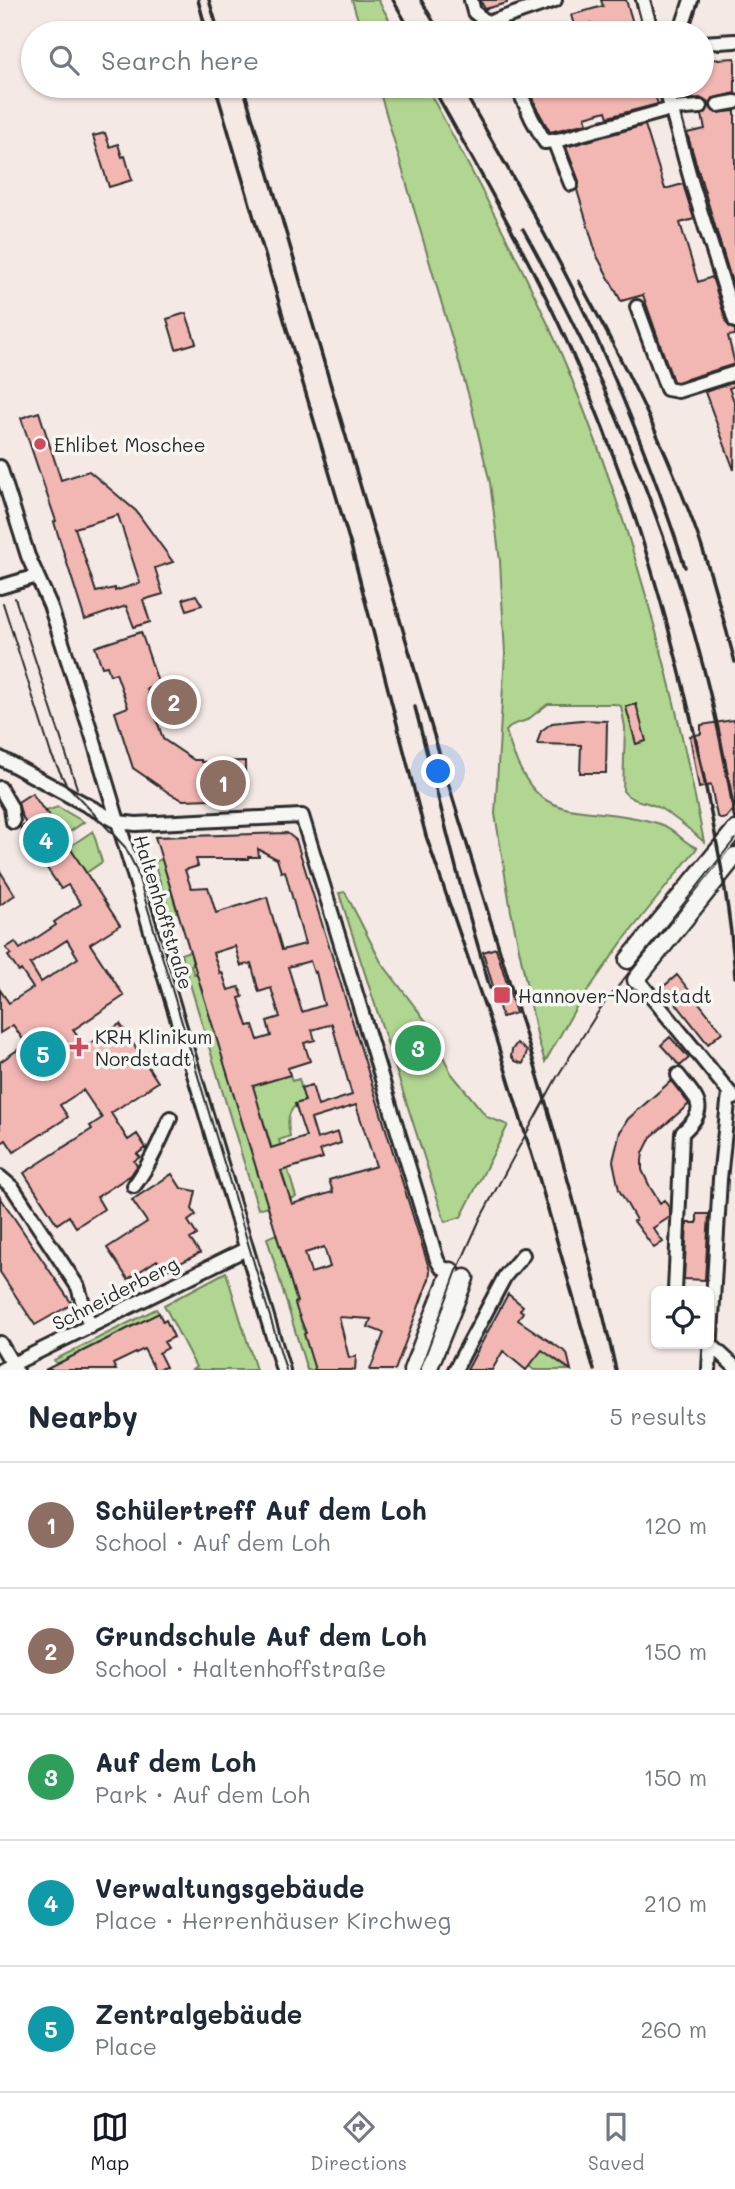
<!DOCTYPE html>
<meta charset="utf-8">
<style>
:root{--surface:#fff;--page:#f2f2f3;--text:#1f2937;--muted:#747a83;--line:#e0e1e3;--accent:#111827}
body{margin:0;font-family:Mali,sans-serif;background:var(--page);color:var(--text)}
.controls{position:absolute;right:21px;bottom:21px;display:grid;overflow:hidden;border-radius:10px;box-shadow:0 2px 5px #0004}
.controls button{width:63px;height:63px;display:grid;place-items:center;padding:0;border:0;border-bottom:2px solid var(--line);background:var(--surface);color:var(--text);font:35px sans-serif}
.you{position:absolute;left:439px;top:772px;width:24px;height:24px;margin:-18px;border:5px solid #fff;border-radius:50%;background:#1a73e8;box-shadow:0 0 0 10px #1a73e833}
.badge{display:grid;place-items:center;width:46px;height:46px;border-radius:50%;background:var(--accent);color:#fff;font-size:23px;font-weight:700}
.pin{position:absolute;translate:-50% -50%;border:4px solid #fff;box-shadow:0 2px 7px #0006}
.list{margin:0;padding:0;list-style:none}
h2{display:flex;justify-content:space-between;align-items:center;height:91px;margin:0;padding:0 28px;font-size:30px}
h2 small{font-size:23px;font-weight:400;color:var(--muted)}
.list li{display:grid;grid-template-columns:46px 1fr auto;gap:21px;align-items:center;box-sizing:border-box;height:126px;padding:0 28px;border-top:2px solid var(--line)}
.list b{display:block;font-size:26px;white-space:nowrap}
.list p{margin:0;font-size:23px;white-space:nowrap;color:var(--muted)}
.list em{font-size:23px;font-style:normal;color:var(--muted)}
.icon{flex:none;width:38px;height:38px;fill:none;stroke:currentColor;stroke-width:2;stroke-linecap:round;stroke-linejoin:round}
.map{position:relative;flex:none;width:735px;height:1370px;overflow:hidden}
.search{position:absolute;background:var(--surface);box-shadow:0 2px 5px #0004;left:21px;right:21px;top:21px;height:77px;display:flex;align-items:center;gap:18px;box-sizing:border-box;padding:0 24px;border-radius:38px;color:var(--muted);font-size:26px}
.sheet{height:721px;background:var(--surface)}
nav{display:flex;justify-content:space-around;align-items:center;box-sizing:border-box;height:98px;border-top:2px solid var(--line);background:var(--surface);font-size:19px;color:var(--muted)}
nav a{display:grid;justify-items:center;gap:4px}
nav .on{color:var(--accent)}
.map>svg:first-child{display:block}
.green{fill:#b1d691;stroke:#6e805e;stroke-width:2}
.building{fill:#f3b7b3;stroke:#2b2b2b;stroke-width:2;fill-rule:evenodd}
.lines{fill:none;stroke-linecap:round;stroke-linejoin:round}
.minor-casing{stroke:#2b2b2b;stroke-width:18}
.major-casing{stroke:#2b2b2b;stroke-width:21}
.minor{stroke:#f6f6f2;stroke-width:12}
.major{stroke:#f6f6f2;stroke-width:16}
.tram{stroke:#2b2b2b;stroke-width:2}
.rail{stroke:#2b2b2b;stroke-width:3.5}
.poi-dot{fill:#d1495b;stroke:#f6f6f2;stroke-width:2.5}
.labels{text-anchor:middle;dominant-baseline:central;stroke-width:7;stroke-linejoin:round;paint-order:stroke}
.poi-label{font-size:19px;fill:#2b2b2b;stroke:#f6f6f2;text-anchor:start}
.street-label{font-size:19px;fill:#2b2b2b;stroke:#f6f6f2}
</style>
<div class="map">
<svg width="735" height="1370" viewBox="0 0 735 1370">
<rect width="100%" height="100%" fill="#f5e9e5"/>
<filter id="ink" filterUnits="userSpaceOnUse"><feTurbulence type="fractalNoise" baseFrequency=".0143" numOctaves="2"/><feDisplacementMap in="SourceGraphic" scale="14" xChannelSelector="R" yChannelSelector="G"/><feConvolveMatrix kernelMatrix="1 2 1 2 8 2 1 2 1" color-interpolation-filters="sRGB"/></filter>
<g filter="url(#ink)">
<path class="green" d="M352,0H378L397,33H362Z
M378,86H426C476,179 527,272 568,370C631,522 673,680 704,842C691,830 678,820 663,810C650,800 633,804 623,791L625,727L621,706L614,704H548L527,720L512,725L506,731C536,835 574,799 657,823C677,829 680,841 697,848L622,942L575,1009L545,1062L538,1039L511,911L495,814L505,654L500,561L490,483L470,400Z
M58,807L84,822L62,837L46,811Z
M93,831L102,862L86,873L69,847Z
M162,859L177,912L170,914L154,862Z
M345,892L381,962L428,1024L451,1073L487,1117L508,1125L461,1217L445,1222L339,893Z
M190,951L194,964L191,965L194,974L197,973L268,1206L258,1209L181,954Z
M290,1075L292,1081L299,1079L305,1101C288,1106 286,1119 290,1136L279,1140L296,1197L288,1200L252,1084Z
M276,1234L297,1302L295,1303L317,1370H307L267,1238Z
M226,1272L256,1370H192L196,1367L164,1305Z
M156,1309L159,1313L57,1364L54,1360Z
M540,1348L569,1370H534L529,1366Z"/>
<path class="building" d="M480,0H507V3L485,9Z
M601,0H626L636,33H594L591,23L575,28L571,15L603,6Z
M735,58V93L713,98L709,106L716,113L735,111V292L687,133L705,129L702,115L707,111L709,106L707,102L700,98L678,100L674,86H702V60Z
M530,86H652L658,104L608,117L606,111L585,117L587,123L550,132L536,107Z
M645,125L665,189L683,184L694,219L680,223L698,282L712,277L727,324L735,330V335L728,336L735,364L677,382L673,381L643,295L621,301L597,256L577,190L579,181L566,147Z
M105,133L110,147L118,144L122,157L125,156L132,180L109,187L93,136Z
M186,313L196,343L176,349L167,319Z
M735,382V386L729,388L735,404L734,470L705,392Z
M39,412L61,480L89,471L136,511L173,562L155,568L163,594L143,600L150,622L134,627L126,606L85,620L54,522L56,521L21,418ZM118,515L140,583L115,591V588L96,592L75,528Z
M196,595L202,605L187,610L183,599Z
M141,632L159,685L147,689L163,739L194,760H201V762L245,761V774H241L242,784H238V798L183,800L172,795L133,768L115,712L128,707L116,673L110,675L107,666L102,667L95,647Z
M636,704L646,741L636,744L626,707Z
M581,720L607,721L606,773H580L581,745L537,744L541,731L552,723Z
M733,720L735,721V807L726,818L722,819L717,816L711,785L699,788L690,736L701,734V725Z
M32,793L45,812L46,811L120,925L90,944L124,996L73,1030L85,1047L120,1024L158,1082L111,1113L128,1140L137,1134L146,1148L137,1154L140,1157L134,1161L137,1166L131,1175L97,1197L104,1209L76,1227L69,1216L57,1224L24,1173L92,1129L90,1126L102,1118L83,1090L60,1105L68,1117L14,1152L6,1140L0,1144V1062L26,1044L13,1025L0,1033V990L9,1003L33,988L21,970L19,972L8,956L11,954L6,948L15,942L20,949L56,925L54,922L81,904L68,885L61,889L20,828L26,824L21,814L18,802ZM67,940L78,958L41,982L30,964Z
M287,833L296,840L430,1271L429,1279L395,1370H370L384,1333L368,1327L371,1319L339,1317L349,1358L356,1356L355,1370H315L304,1334L306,1333L297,1310L295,1303L297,1302L155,837ZM258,849L277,859L281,872L285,871L305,944L282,950L267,897L216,913L208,887L191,888L185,870L198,866L196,859H248V857H259ZM235,946L241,966L251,963L259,992L271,988L280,1017L267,1021L271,1036L258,1040L253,1025L248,1026L239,998L243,997L239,987L228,990L222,972L220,973L213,953ZM310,961L314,973L316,972L324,1005L302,1012L288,967ZM332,1024L352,1095L318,1106L312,1085L301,1088L305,1101L295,1104L306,1137L271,1148L253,1086L290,1075L288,1068L310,1061L304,1043L315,1040L312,1030ZM356,1105L376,1166L329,1180L333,1192L292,1204L281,1171L323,1158L320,1150L341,1143L338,1132L317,1139L311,1119ZM324,1247L330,1267L311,1273L305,1253Z
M0,871L15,895L0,905Z
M496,948L516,1013L502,1017L483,952Z
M677,975L722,1032L708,1044L663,987Z
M670,1037L689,1058L680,1066L661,1045Z
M517,1043L527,1051L523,1064L515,1061L511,1056L512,1050Z
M671,1081L689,1104L651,1137L643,1153L642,1161V1170L650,1187L660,1203L664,1200L670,1209V1217L653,1228L663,1242L654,1248L634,1221L636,1220L619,1190L613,1161L620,1132L628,1119Z
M172,1174L181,1188L196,1191L192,1209L196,1215L188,1221L197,1235L190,1239L200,1253L165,1271L157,1260L128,1279L107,1248L147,1222L132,1200Z
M0,1197L72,1304L35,1325L0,1272Z
M697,1214H709L705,1280L684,1279L687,1223H697Z
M508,1294L523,1306L520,1310L523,1312L518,1320L567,1353L571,1370L542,1350L526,1370L503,1351L492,1370H467Z
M159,1313L163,1322L166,1320L174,1337L164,1342L168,1348L159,1353L166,1367L155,1370L144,1349L113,1364L116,1370H45Z"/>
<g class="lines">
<g class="minor-casing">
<path id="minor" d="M471,0L474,12L488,23
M643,0L652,33
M493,33L488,23L555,0
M680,33L691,0
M702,43L735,41
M517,86L532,119L545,142L563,139L671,109L700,107
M665,86L692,184L735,321
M718,105L735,102
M554,141L571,184
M637,307L667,389L678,391L735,373
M0,467L28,556L50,605L92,735L283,1370
M0,587L37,576
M0,758L118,822L136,824L302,816L437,1260L441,1267L451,1271
M0,788L11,807L13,822
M636,980L642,985L734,1098
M0,1177L13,1188L78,1287L90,1327
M134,1186C149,1166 160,1142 170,1118
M675,1291L682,1133C710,1108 698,1101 678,1075
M0,1343L16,1370
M709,1343L735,1367
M1,1370L246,1249
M455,1370L505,1276L523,1255
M709,1370L720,1179L729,1093"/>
</g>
<g class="major-casing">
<path id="major" d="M628,960L735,830
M636,980L735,856
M412,1370L451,1271
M428,1370L465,1278"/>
</g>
<use href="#minor" class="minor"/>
<use href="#major" class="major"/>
<path class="tram" d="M15,598L77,788
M3,603L51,754L66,784L125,847L136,869L286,1370
M420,1370L456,1273L481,1217L557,1077L600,1009L735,839"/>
<path class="rail" d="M198,0L207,33
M209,0L219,33
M393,0L412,33
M421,0L440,33
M215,86L351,546L426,836L495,1036L539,1178L594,1370
M243,86C311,316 377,546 446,776C506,973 571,1169 616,1370
M432,86C479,171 528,255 568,344C630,482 673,629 704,778C717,843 731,910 735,977
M461,86C505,164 552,243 590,324C627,403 658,484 685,567
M523,229C626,413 703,611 735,820
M579,281C620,355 658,430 688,509C708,559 721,611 735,662
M415,707L461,887L490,988"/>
</g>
</g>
<g class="poi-dot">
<circle cx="40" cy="444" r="7"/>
<rect x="493" y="986" width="18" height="18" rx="3.5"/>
<path d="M75.5 1036.5h7v7h7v7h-7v7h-7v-7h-7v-7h7z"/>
</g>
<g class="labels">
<g class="poi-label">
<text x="54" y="444">Ehlibet Moschee</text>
<text x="518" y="995">Hannover-Nordstadt</text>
<text x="95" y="1036">KRH Klinikum<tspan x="95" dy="22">Nordstadt</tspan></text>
</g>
<g class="street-label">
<text transform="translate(164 912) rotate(73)">Haltenhoffstraße</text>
<text transform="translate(115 1293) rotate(-27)">Schneiderberg</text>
</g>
</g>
</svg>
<div class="controls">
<button><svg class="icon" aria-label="locate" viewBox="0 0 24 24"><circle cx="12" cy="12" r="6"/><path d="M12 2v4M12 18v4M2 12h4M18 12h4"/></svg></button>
</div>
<div class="you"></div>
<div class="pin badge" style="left:223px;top:783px;background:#8d6e63">1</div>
<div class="pin badge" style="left:174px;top:702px;background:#8d6e63">2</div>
<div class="pin badge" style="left:418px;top:1048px;background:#2e9e5b">3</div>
<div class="pin badge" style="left:46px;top:840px;background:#0f9aa8">4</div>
<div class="pin badge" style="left:43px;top:1054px;background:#0f9aa8">5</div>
<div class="search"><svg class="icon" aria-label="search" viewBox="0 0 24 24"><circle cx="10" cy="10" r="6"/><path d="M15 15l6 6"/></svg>Search here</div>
</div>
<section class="sheet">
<h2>Nearby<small>5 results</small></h2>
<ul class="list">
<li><span class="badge" style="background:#8d6e63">1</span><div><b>Schülertreff Auf dem Loh</b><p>School · Auf dem Loh</p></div><em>120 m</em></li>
<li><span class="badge" style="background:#8d6e63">2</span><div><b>Grundschule Auf dem Loh</b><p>School · Haltenhoffstraße</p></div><em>150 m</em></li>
<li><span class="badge" style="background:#2e9e5b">3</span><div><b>Auf dem Loh</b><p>Park · Auf dem Loh</p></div><em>150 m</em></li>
<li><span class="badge" style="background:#0f9aa8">4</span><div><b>Verwaltungsgebäude</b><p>Place · Herrenhäuser Kirchweg</p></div><em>210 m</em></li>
<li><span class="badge" style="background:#0f9aa8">5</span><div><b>Zentralgebäude</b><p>Place</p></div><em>260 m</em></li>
</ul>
</section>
<nav>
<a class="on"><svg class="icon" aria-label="map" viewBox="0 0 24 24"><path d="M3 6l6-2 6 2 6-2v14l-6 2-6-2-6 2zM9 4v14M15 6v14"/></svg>Map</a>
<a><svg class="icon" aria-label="directions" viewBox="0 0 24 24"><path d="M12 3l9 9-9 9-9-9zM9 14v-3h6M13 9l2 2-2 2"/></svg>Directions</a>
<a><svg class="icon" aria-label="saved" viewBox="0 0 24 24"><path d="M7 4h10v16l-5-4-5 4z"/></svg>Saved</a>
</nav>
